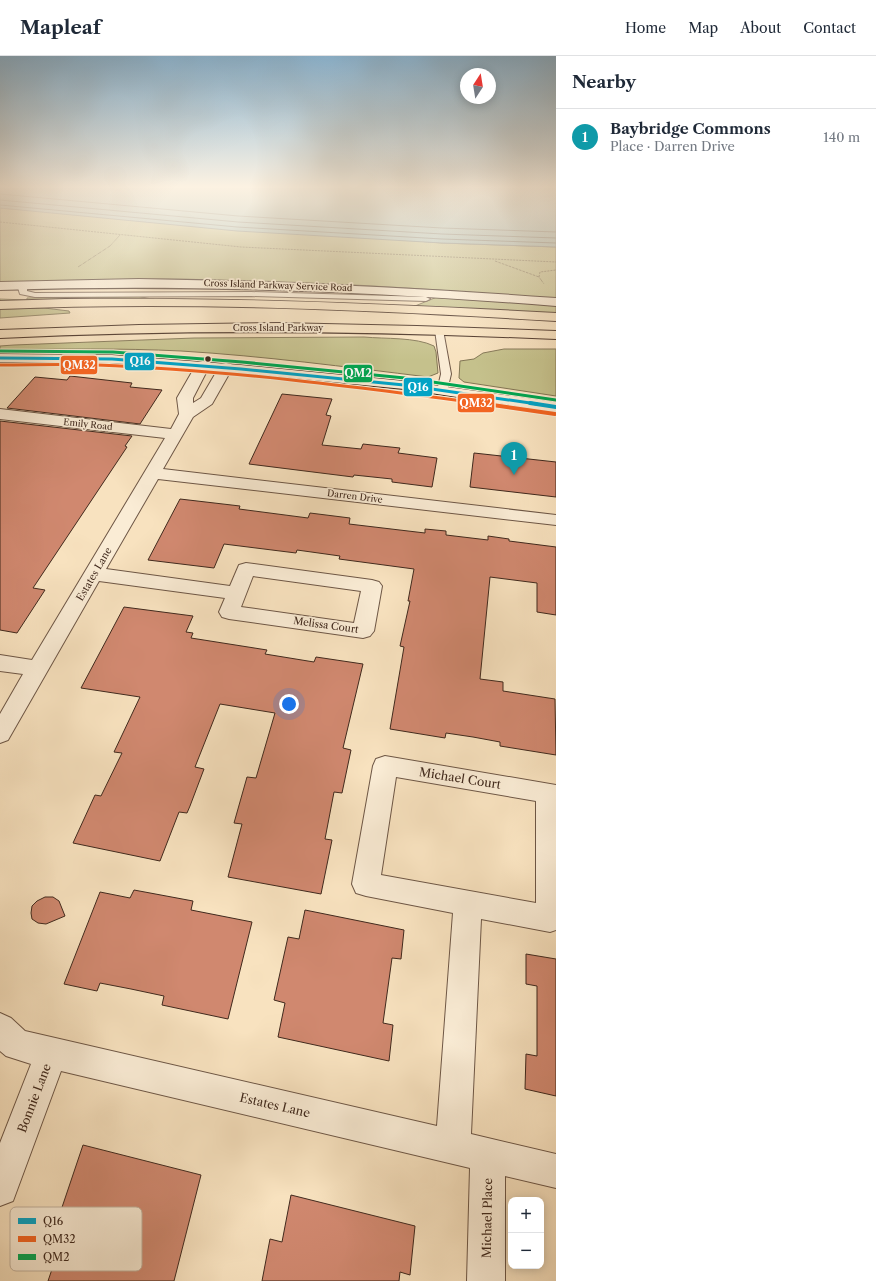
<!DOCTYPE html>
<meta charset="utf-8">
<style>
:root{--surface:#fff;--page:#f2f2f3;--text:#1f2937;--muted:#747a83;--line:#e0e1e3;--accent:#0b8043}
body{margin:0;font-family:"Libre Caslon Text",serif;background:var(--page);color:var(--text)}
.controls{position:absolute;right:12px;bottom:12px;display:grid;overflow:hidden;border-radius:8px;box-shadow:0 2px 10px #0003}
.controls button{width:36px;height:36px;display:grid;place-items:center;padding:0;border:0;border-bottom:1px solid var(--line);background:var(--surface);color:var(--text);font:20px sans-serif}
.compass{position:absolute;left:460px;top:12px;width:36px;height:36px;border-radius:50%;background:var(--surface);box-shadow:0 2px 10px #0003;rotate:12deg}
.you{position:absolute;left:289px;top:648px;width:14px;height:14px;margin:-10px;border:3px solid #fff;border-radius:50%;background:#1a73e8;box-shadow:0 0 0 6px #1a73e833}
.badge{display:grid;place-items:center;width:26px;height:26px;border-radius:50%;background:var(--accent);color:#fff;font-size:13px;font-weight:700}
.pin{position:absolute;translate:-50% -33px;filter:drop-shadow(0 1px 2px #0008)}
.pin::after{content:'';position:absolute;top:21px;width:14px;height:12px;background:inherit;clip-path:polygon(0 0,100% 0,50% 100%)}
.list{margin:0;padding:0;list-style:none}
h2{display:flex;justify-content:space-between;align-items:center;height:52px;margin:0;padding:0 16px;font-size:17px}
h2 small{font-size:13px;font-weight:400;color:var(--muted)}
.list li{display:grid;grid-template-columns:26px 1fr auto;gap:12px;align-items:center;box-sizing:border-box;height:56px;padding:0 16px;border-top:1px solid var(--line)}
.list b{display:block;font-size:15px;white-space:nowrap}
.list p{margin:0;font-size:13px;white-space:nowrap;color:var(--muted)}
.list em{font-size:13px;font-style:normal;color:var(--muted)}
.map{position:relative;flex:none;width:556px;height:1225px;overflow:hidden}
header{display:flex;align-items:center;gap:24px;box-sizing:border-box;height:56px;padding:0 20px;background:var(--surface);border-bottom:1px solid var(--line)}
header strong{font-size:19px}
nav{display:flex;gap:22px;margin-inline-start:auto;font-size:14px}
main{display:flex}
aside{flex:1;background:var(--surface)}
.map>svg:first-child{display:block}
.green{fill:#c5c18c;stroke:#827554}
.water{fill:#a0bcba;stroke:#7a817b}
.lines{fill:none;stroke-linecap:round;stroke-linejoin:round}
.shore{stroke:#70726c;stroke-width:1}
.building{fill:#d0886f;stroke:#40291d}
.lane-casing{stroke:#6e5746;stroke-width:2}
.street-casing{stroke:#6e5746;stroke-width:2}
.secondary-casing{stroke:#40291d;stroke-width:2}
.highway-casing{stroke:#40291d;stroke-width:2}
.path{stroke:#40291d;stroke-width:1;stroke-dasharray:0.5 1;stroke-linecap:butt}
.lane{fill:#faecd5;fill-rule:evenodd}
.street{fill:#faecd5;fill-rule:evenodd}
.secondary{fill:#faecd5;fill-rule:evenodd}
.highway{fill:#f8e2bf;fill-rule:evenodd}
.bus-1-far1-casing{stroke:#faecd5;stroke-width:5}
.bus-1-casing{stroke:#faecd5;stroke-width:6}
.bus-2-far1-casing{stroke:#faecd5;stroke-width:5}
.bus-2-casing{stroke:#faecd5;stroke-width:6}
.bus-3-casing{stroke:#faecd5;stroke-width:5}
.bus-1-far1{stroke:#03a3c5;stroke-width:3}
.bus-1{stroke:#03a3c5;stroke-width:4}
.bus-2-far1{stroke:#f26522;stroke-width:3}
.bus-2{stroke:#f26522;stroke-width:4}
.bus-3{stroke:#00a651;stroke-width:3}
.bus-dot{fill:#40291d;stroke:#faecd5;stroke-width:1.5}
.labels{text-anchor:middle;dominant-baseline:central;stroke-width:3.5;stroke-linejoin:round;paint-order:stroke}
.far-street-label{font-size:9px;fill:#40291d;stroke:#faecd5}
.street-label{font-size:10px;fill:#40291d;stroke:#faecd5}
.near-street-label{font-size:12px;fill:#40291d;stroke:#faecd5}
.key{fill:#faecd5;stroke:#c2b29e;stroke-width:1}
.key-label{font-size:11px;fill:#40291d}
.line-badge{stroke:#faecd5;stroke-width:1.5}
.badge-label{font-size:11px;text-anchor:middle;font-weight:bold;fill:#fff}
</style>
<header>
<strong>Mapleaf</strong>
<nav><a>Home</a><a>Map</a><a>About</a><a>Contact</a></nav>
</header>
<main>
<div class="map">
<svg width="556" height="1225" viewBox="0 0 556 1225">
<rect width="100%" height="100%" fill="#f8e2bf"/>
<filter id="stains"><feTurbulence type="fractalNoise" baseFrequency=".005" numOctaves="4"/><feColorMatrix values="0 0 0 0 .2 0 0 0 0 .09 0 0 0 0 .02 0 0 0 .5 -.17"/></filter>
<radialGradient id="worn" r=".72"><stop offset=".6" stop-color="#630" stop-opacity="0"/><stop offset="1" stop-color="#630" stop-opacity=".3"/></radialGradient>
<path class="green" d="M0,152L442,187L556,191V243C425,232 294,224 163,223C109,223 54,226 0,227Z
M152,240L136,243L0,246V243L27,244V242Z
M437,241L556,249V258L415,250Z
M44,252L69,255L70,257L0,262V253Z
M364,281C385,283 416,281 434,290L436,296L438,317L428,321C346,311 264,300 181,295C121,292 60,293 0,294V290L14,289L194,282Z
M504,293H556V340L464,326L459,322L460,305L474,303L483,297Z"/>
<path class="water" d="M0,132H556V191L442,187L237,175L0,152Z"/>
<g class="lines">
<path class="shore" d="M0,138L238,160L442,172L556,176
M0,144L238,166L442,178L556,182
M0,149L237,171L442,183L556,187"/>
</g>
<path class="building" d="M70,320L132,327L130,331L162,334L140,368L7,352L35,321L67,324Z
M282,338L332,343L326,359L331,360L322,389L361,393L363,388L381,390L400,392L398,397L437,402L432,431L392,426V423L354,419L353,421L249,408Z
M0,365L132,380L125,390L127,391L33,532L45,534L17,577L0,574Z
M474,397L556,406V441L470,431Z
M180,443L240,450L239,453L308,462L310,457L350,462L349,468L425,477V473L446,475V479L488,484V480L509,483V485L556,491V559L537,556V527L490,521L480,623L503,626V635L555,643L556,699L500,690V686L473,681L446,677L445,682L390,673L404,591L400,590L410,545H408L414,513L339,503L340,500L297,494L296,497L224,488L214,512L148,504Z
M124,551L193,560L186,576L193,577L191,582L267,594L265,598L314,606L316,601L363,608L343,692L351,694L342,737L334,736L325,783L332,784L321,838L228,821L242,768L234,767L247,721L256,722L275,657L220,648L195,711L204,713L190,750L187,757L179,756L160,805L73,787L95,739L101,740L122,697L114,696L140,641L81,632Z
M134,834L193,845L191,854L252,866L228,963L162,949L164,940L131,933L100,927L97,935L64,928L100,836L130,842Z
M45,841H53L59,845L65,860L46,868L38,867L32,863L31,857L32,850L37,845Z
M305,854L404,874L401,903L392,902L383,967L393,969L389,1005L278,981L285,947L274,944L288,881L299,883Z
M526,898L556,903V1040L525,1033L526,998L537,1000V930L526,928Z
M83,1089L201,1119L174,1225H48L63,1181L53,1178Z
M291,1139L415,1170L410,1219L400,1216L399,1225H262L270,1183L282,1186Z"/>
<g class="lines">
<g class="lane-casing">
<path id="lane" d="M21,227H27V235L35,237L251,236L426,241L430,243L426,245L251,240L35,241L20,238L18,232Z
M439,271L443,274L451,318L447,335L442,338L437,335L441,318L435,274Z"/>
</g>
<g class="street-casing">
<path id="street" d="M203,305L208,306L210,309L193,342V347L201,342L221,308L226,307L231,308L233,311L212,348L193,361L163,413L556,459V469L158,423L106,513L230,530L239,509L246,507L372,524L379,526L382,530L374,575L370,580L363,582L229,563L222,561L219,556L225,542L99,525L8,684L0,687V658L23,618L0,615V599L32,604L165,382L0,363V353L171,373L179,358L177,342L196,309L198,306ZM253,520L361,535L354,567L241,551Z
M385,700L556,729V874L550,876L481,863L471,1078L556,1098V1132L505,1120V1225H467L470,1112L61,1015L13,1145L0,1150V1087L31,1008L6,1000L0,995V957L11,962L25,975L437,1070L453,857L366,840L356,837L352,828L373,710L376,703ZM396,721L536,745V847L381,819Z"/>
</g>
<g class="secondary-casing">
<path id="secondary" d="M139,223C279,225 417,232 556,242V250C371,235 186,228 0,234V226Z
M0,298L112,299L241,309L404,325L556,346V356L404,333L241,317L112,307L0,306Z"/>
</g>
<g class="highway-casing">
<path id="highway" d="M65,243C229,241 393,248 556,257V265C371,254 185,245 0,253V245Z
M278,267L417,270L556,275V283C370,275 186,273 0,282V274L139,269Z"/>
</g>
<path class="path" d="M0,166L241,191L556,206
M495,205L539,221L544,228
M78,211L110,190L120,179
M539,221L540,216L556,214"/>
<use href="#lane" class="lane"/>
<use href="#street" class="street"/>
<use href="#secondary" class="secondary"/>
<use href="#highway" class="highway"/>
<g class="bus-1-far1-casing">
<path id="bus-1-far1" d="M0,302L112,303L241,313L404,329L537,348"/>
</g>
<g class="bus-1-casing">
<path id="bus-1" d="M530,347L556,351"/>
</g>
<g class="bus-2-far1-casing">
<path id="bus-2-far1" d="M0,309C32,309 65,308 97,309C227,314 357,331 486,348"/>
</g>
<g class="bus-2-casing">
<path id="bus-2" d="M479,347L555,358"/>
</g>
<g class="bus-3-casing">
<path id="bus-3" d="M0,295L113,296L242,306L405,322L556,344"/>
</g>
<use href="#bus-1-far1" class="bus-1-far1"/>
<use href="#bus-1" class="bus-1"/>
<use href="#bus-2-far1" class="bus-2-far1"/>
<use href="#bus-2" class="bus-2"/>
<use href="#bus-3" class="bus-3"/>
</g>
<linearGradient id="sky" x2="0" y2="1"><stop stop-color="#8bb7d6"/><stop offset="0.43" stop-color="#fcf2e2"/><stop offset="1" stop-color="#fcf2e2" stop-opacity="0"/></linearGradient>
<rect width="556" height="304" fill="url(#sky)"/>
<circle class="bus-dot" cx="208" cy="303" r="3.5"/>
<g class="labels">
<g class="far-street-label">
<text transform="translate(278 229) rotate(2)">Cross Island Parkway Service Road</text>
<text x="278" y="271">Cross Island Parkway</text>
<text transform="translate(88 368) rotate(6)">Emily Road</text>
<text transform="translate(355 440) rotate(7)">Darren Drive</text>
</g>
<g class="street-label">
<text transform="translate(94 518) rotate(-60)">Estates Lane</text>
<text transform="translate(326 569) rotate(8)">Melissa Court</text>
</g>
<g class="near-street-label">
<text transform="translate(460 722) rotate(9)">Michael Court</text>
<text transform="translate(34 1042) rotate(-69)">Bonnie Lane</text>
<text transform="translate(275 1049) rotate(13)">Estates Lane</text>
<text transform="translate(487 1162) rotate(-89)">Michael Place</text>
</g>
</g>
<rect x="10" y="1151" width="132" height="64" rx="6" class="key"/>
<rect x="18" y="1162" width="18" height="6" fill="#03a3c5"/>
<rect x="18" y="1180" width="18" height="6" fill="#f26522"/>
<rect x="18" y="1198" width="18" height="6" fill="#00a651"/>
<g class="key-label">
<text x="43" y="1169">Q16</text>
<text x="43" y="1187">QM32</text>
<text x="43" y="1205">QM2</text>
</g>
<g class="line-badge">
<rect x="124" y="296" width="31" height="19" rx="4" fill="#03a3c5"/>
<rect x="60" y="299" width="38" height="20" rx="4" fill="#f26522"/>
<rect x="343" y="308" width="30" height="19" rx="4" fill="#00a651"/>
<rect x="403" y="321" width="30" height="20" rx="4" fill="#03a3c5"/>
<rect x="457" y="337" width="38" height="20" rx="4" fill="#f26522"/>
</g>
<g class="badge-label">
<text x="140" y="309">Q16</text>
<text x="79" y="313">QM32</text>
<text x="358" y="321">QM2</text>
<text x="418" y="335">Q16</text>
<text x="476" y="351">QM32</text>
</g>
<rect width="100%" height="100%" filter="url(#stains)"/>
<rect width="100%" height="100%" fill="url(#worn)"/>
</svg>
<div class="controls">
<button>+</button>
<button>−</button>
</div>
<svg class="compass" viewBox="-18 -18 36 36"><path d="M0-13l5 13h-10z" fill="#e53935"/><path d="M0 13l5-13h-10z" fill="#747a83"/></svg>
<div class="you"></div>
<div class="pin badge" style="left:514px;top:419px;background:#0f9aa8">1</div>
</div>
<aside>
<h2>Nearby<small></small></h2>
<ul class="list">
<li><span class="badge" style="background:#0f9aa8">1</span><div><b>Baybridge Commons</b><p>Place · Darren Drive</p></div><em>140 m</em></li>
</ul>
</aside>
</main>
